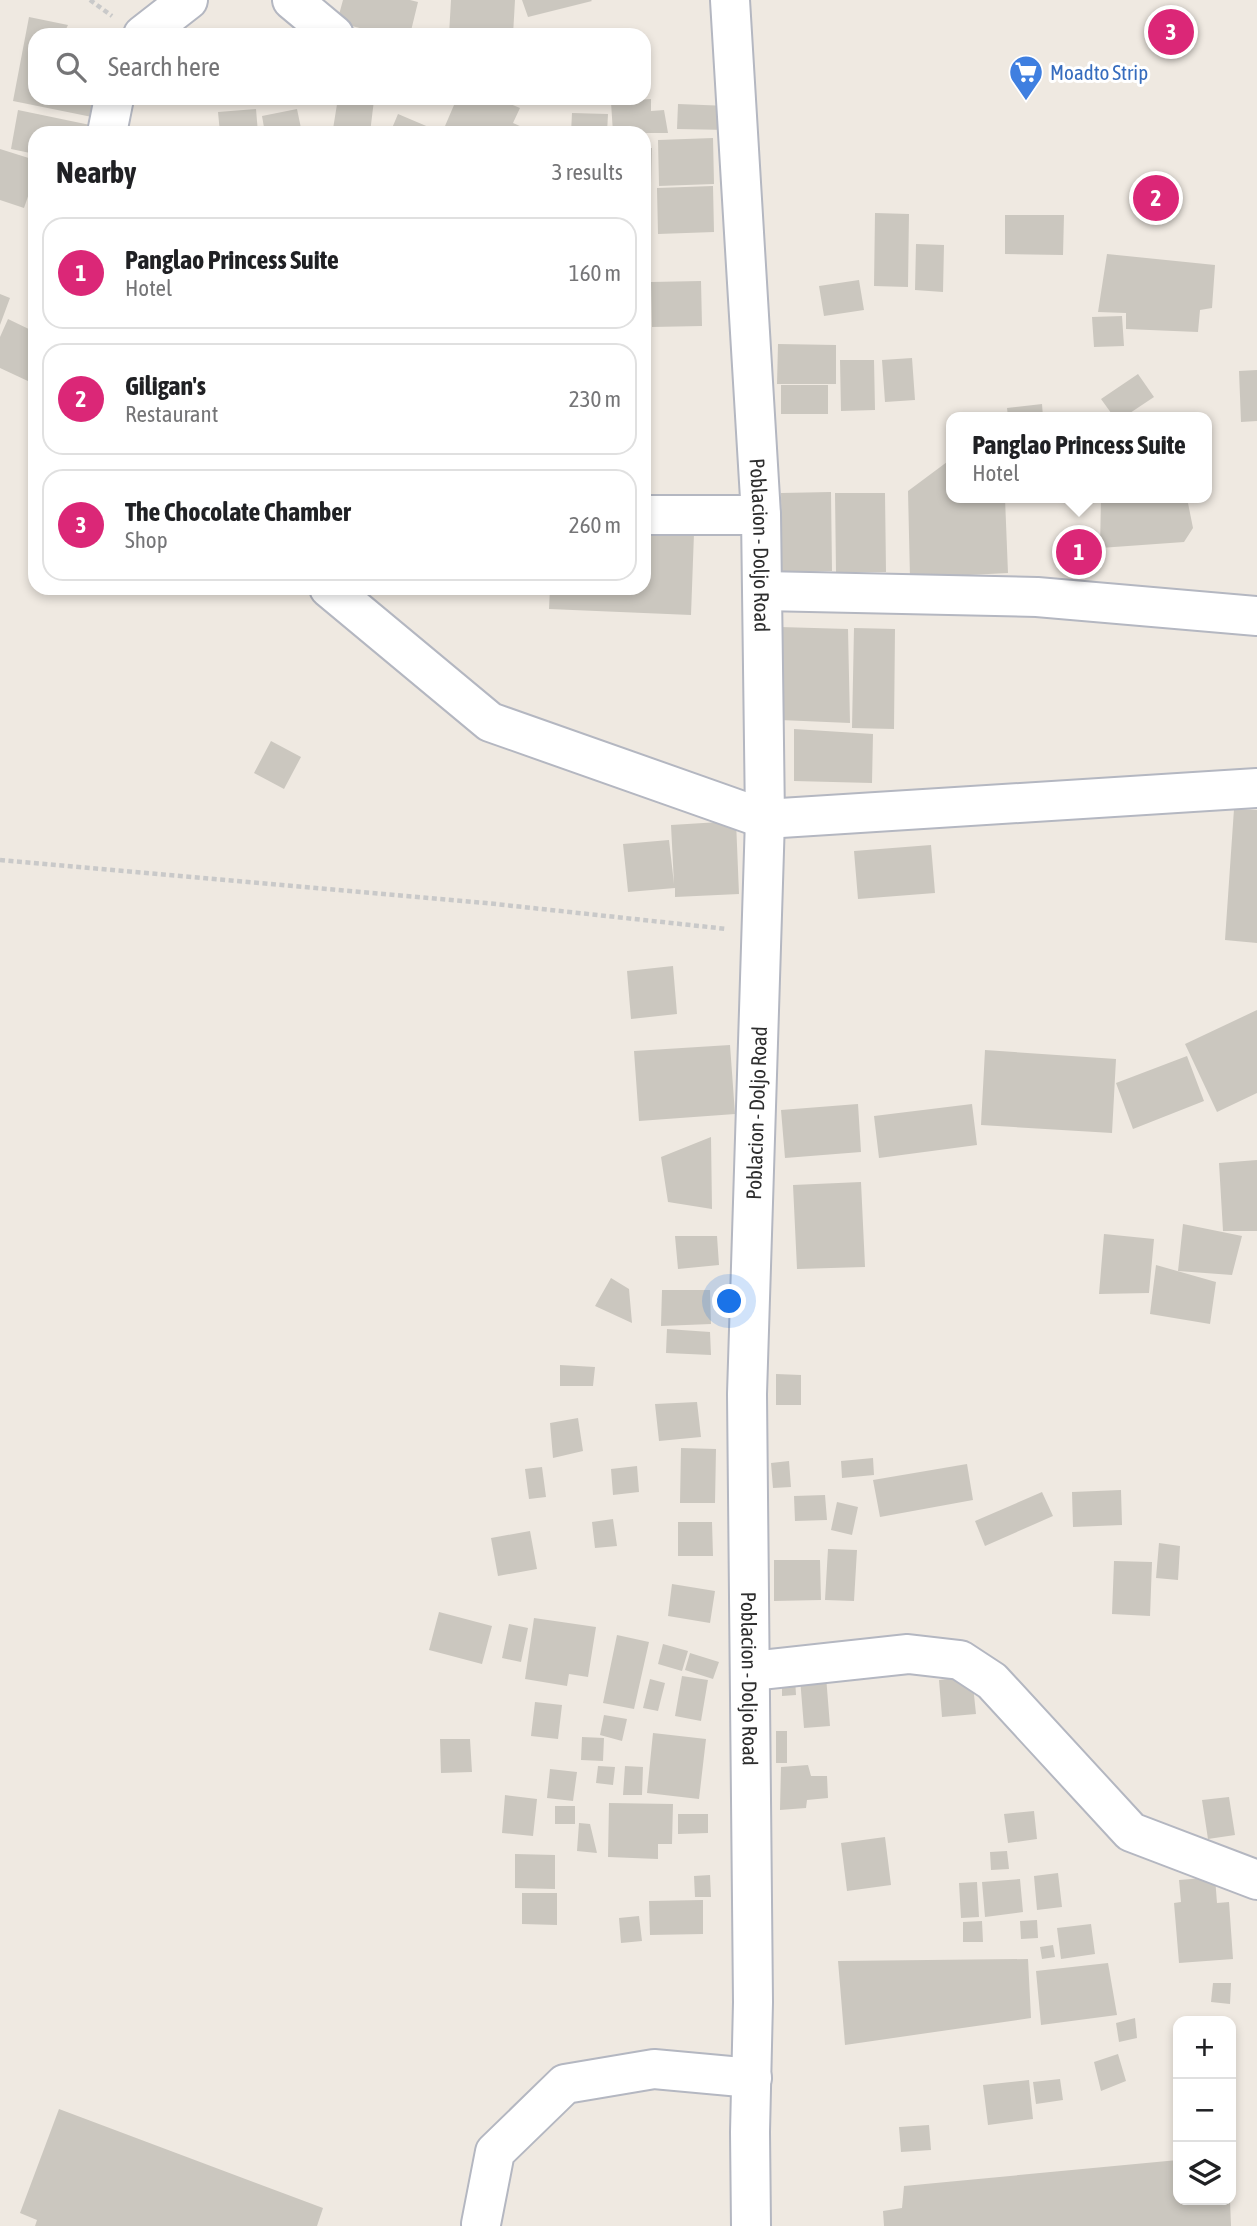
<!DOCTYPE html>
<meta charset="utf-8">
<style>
:root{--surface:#fff;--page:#f2f2f2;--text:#202124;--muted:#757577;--line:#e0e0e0;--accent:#db2777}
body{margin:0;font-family:"Asap Condensed",sans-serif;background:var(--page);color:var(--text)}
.controls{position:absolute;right:21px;bottom:21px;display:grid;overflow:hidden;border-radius:14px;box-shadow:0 4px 10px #0003}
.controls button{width:63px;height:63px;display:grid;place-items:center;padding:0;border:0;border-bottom:2px solid var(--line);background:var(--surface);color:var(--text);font:35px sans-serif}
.you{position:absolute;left:730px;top:1302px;width:24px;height:24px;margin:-18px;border:5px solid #fff;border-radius:50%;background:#1a73e8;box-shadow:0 0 0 10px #1a73e833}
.badge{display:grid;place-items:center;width:46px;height:46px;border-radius:50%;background:var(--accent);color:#fff;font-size:23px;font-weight:700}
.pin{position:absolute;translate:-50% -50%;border:4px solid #fff;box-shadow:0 2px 7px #0006}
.popup{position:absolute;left:946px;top:412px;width:266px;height:91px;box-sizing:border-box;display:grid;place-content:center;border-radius:14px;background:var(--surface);filter:drop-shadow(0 2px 5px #0005);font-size:23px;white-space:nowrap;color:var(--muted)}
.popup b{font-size:26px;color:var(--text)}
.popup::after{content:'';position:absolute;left:50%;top:100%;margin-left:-14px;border:14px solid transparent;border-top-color:var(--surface)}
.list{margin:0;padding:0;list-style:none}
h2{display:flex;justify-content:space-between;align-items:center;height:91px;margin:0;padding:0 28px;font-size:30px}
h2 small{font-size:23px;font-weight:400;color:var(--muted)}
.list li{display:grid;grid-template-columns:46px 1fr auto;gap:21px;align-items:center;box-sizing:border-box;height:112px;margin:0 14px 14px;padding:0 14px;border:2px solid var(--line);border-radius:21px}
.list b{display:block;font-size:26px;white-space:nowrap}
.list p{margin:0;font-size:23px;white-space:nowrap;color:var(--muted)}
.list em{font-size:23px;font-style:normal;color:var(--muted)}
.icon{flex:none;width:38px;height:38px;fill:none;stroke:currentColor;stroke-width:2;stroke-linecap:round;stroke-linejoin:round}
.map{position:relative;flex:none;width:1257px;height:2226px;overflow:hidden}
.search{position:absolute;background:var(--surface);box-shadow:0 4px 10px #0003;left:28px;top:28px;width:623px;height:77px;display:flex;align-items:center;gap:18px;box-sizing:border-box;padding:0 24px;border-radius:21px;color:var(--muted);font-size:26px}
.panel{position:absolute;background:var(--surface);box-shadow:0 4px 10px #0003;left:28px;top:126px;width:623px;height:469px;border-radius:21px}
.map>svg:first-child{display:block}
.building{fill:#cbc7bf}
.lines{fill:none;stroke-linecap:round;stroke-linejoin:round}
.minor-casing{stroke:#b4b7c1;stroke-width:42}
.path{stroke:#c9c9c9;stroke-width:4.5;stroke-dasharray:5 3.5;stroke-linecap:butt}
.minor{stroke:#fff;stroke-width:38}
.labels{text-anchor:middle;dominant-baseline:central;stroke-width:6;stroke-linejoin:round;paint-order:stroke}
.shop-label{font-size:21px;fill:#366cbe;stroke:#fff;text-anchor:start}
.street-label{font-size:21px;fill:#2e2e2e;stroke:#fff}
</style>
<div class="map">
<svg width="1257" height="2226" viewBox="0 0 1257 2226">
<rect width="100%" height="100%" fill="#efe9e1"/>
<path class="building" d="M343,0H410L418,2L410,35H386L337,22Z
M451,0H515L513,35H449Z
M522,0H591L592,1L528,17Z
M29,17L68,25L63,35H35V98H101L97,118L13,101Z
M338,98L374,100L370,133L333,129Z
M457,98H496L520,108L513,123L531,131L529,133H442Z
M651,99V111L664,110L668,133H613L611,102Z
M678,104L729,106V130L677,129Z
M256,109L258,133H220L218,112Z
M297,109L302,133H265L262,116Z
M18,110L95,126L93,133H35V154L11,149Z
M572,113L608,114L607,133H571Z
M398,114L431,128L429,133H390Z
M713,138L714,184L659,186L658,140Z
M644,148H652L651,183L644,182Z
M0,149L35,160V176L24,208L0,200Z
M713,186L714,232L658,234L657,188Z
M35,210V231L28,229Z
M875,213L909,214L908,287L874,286Z
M1005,215H1064L1063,255L1005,254Z
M916,244L944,245L943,292L915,290Z
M1107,254L1215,265L1212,308L1200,310L1198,332L1126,329V313L1098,312Z
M859,280L864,310L824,316L819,286Z
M701,281L702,326L652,327L651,282Z
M0,294L10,298L0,325Z
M1122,316L1124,346L1094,347L1092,317Z
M8,319L35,332V372L30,382L0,368V337Z
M778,344L836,345V384H777Z
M912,358L915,400L885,402L882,360Z
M840,360H874L875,410L841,411Z
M1257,370V421L1241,422L1239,371Z
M1138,374L1154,397L1124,417H1114L1101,399Z
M781,385H828V414H781Z
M1042,404L1043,417H1008L1007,408Z
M951,459V498H1005L1008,573L910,578L908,491Z
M831,492L832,571L782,572L781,493Z
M835,493H885L886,572H836Z
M1101,498H1187L1193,528L1184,542L1100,548Z
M644,531L694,533L691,615L549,609L550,588H644Z
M780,627L848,629L850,723L780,720Z
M854,628L895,629L894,729L852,728Z
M794,729L873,734L872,783L794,781Z
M271,741L301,757L284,789L254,773Z
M1234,809L1257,810V943L1225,940Z
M736,821L739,894L675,897V888L628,892L623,844L669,840L674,884L671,825Z
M931,845L935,893L858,899L854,851Z
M673,966L677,1014L631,1019L627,971Z
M1257,1010V1093L1217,1112L1185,1044Z
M730,1045L735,1114L639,1121L634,1051Z
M985,1050L1116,1059L1112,1133L981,1125Z
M1187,1056L1204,1101L1133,1129L1116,1083Z
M858,1104L861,1152L785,1158L781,1110Z
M972,1104L977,1145L879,1158L874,1116Z
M711,1137L712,1209L668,1202L661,1157Z
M1257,1160V1231H1223L1219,1163Z
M861,1182L865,1267L797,1269L793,1185Z
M1183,1224L1242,1236L1232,1275L1178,1271Z
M1104,1234L1154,1239L1149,1293L1099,1294Z
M675,1236H717L719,1265L678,1269Z
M1156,1265L1216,1282L1210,1324L1150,1314Z
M611,1278L629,1289L632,1323L595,1306Z
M662,1290H710L711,1324L661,1326Z
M667,1329L710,1332L711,1355L666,1353Z
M560,1365L595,1367L593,1386H560Z
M776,1374L801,1375V1405H776Z
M697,1402L701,1437L659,1441L655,1404Z
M578,1418L583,1451L553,1458L550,1423Z
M681,1448L716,1449L715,1503H680Z
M873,1458L874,1475L842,1478L841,1461Z
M789,1461L791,1487L773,1488L771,1463Z
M967,1464L973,1500L880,1517L873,1480Z
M637,1466L639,1492L613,1495L611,1469Z
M542,1467L546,1497L529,1499L525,1469Z
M1121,1490L1122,1525L1073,1527L1072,1492Z
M1042,1492L1053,1516L985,1546L975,1521Z
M825,1495L827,1520L795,1521L794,1496Z
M837,1502L858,1507L852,1535L831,1530Z
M613,1519L617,1546L595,1548L592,1522Z
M678,1522H712L713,1556H678Z
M530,1531L537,1569L498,1576L491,1538Z
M1159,1543L1180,1546L1178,1580L1156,1578Z
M828,1549L857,1550L854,1601L825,1600Z
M774,1560H820L821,1600L774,1601Z
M1114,1561L1152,1562L1150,1616L1112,1614Z
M672,1584L715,1591L710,1623L668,1616Z
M439,1612L492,1626L482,1664L429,1650Z
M534,1618L596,1627L588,1677L569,1674L567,1686L525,1679Z
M509,1624L528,1628L521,1662L502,1658Z
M617,1635L649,1642L634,1709L603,1703Z
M663,1644L688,1651L682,1671L658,1664Z
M690,1653L719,1662L713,1679L685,1670Z
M682,1676L708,1680L701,1721L675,1716Z
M826,1676L830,1726L804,1728L800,1678Z
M972,1676L976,1714L942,1717L939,1680Z
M795,1678L796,1695L782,1696V1679Z
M650,1679L665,1683L658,1711L643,1708Z
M535,1702L562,1705L558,1739L531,1736Z
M604,1715L627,1719L622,1741L600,1735Z
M776,1731H787V1763H776Z
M653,1733L706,1739L699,1799L647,1793Z
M582,1737L604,1738L603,1761L581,1760Z
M440,1739H470L472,1772L441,1773Z
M808,1765L811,1776H827L828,1798L807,1800L806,1808L780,1810L781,1767Z
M598,1766L615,1767L613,1785L596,1783Z
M625,1766L643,1767L642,1795H623Z
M550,1769L577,1772L573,1801L547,1798Z
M505,1795L537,1799L533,1836L502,1833Z
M1229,1797L1235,1835L1208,1839L1202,1800Z
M609,1803L673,1804L672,1844H658V1859L608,1857Z
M555,1806H575V1824H555Z
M1034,1811L1037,1839L1008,1843L1004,1814Z
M678,1814H708V1833L678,1834Z
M579,1823L590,1824L597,1853L577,1851Z
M885,1837L891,1885L847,1891L841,1843Z
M1007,1851L1009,1869L991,1870L990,1852Z
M515,1854L555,1855V1889L515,1888Z
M1058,1873L1062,1907L1037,1910L1034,1876Z
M710,1875L711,1897H695L694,1876Z
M1215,1877L1217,1903L1229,1902L1233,1959L1179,1963L1174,1903L1181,1902L1179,1880Z
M1020,1879L1023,1912L985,1917L982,1882Z
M977,1882L979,1917L961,1918L959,1883Z
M522,1893H557V1925L522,1924Z
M703,1900V1934L650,1935L649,1901Z
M639,1916L642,1941L621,1943L619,1918Z
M1037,1920L1038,1938L1021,1939L1020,1921Z
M982,1921L983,1942H963V1922Z
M1091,1924L1095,1954L1061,1959L1057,1928Z
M1053,1945L1055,1957L1042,1959L1040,1947Z
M1028,1959L1031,2018L845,2045L838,1961Z
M1108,1963L1117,2015L1041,2025L1036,1971Z
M1213,1983H1231L1230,2004L1211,2002Z
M1135,2018L1137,2038L1119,2042L1116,2023Z
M1118,2054L1126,2081L1101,2091L1094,2062Z
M1060,2079L1063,2100L1036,2104L1033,2082Z
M1029,2080L1033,2119L988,2125L983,2085Z
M59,2109L323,2208L317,2226H35L37,2220L20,2213Z
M929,2125L931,2150L901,2152L899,2127Z
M1178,2160V2200H1230L1231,2226H884L883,2211L902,2208L904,2186Z"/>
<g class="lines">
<g class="minor-casing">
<g id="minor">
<path d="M292,0L334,35"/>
<path id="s1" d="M730,0L761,515L765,819L747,1394L753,2002L750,2132L751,2226"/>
<path d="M143,35L188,0"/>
<path d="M107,133L114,98"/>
<path d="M644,515H761"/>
<path d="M329,588L490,722L765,819L1257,788"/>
<path d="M763,591L1037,597L1257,616"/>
<path d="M751,1671L908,1654L960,1660L992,1681L1131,1832L1257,1880"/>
<path d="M481,2224L495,2152L565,2084L654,2069L752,2078"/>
</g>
</g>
<path class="path" d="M90,0L112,16
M0,860L486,903L727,929"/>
<use href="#minor" class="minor"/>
</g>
<defs>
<g id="supermarket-pin" transform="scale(1.75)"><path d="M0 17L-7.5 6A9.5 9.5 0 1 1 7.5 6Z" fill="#3f7fe0" stroke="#fff"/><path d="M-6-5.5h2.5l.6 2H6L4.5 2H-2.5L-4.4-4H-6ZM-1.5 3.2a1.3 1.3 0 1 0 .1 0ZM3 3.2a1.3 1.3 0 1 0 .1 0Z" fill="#fff"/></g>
</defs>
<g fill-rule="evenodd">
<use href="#supermarket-pin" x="1026" y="72"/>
</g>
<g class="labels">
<g class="shop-label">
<text x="1050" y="72">Moadto Strip</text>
</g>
<g class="street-label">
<text stroke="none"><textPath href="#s1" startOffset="546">Poblacion - Doljo Road</textPath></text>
<text transform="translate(756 1113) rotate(-88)">Poblacion - Doljo Road</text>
<text stroke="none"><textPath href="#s1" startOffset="1680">Poblacion - Doljo Road</textPath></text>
</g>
</g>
</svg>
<div class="controls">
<button>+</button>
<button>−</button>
<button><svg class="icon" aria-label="layers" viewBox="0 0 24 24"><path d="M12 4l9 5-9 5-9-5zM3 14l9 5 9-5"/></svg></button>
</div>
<div class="you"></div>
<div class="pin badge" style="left:1079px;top:552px">1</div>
<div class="popup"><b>Panglao Princess Suite</b>Hotel</div>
<div class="pin badge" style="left:1156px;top:198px">2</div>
<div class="pin badge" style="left:1171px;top:32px">3</div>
<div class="search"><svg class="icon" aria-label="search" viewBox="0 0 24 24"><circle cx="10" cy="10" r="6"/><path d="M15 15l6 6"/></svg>Search here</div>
<section class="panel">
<h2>Nearby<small>3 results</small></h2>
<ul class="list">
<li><span class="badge">1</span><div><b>Panglao Princess Suite</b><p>Hotel</p></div><em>160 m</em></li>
<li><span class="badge">2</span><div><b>Giligan's</b><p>Restaurant</p></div><em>230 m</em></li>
<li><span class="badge">3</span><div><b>The Chocolate Chamber</b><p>Shop</p></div><em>260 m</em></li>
</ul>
</section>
</div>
